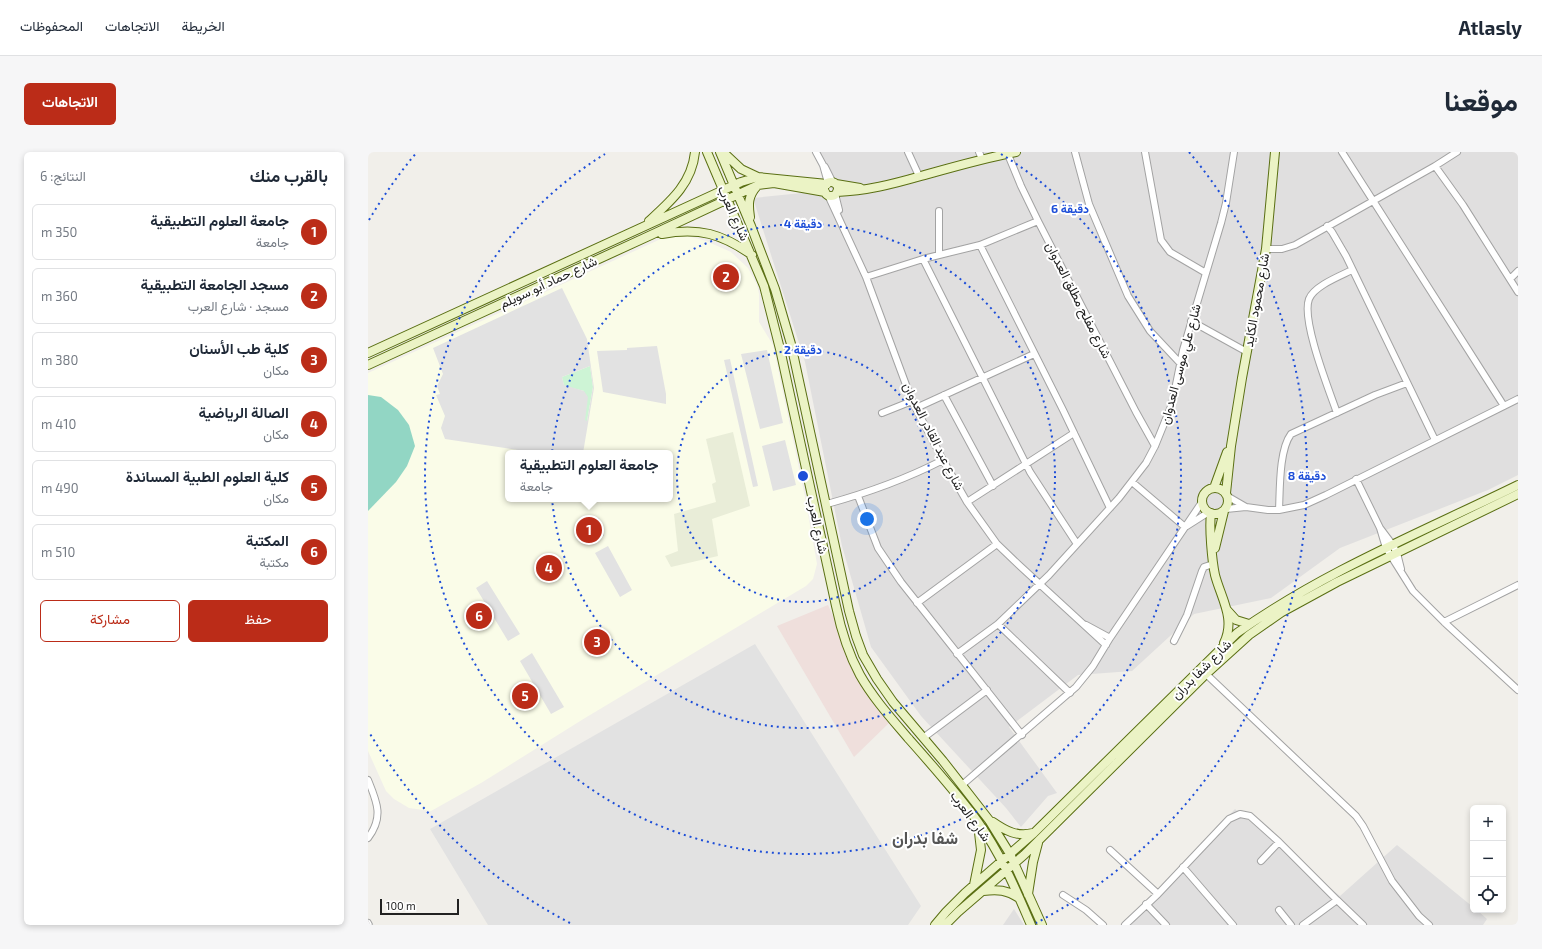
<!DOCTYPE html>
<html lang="ar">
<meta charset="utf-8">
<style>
:root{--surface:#fff;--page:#f6f6f7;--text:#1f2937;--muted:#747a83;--line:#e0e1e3;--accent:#bb2c18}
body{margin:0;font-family:"Exo 2",Vazirmatn,sans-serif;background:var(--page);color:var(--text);direction:rtl}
.controls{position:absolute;right:12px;bottom:12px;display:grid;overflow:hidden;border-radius:6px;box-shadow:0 2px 6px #0003}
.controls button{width:36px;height:36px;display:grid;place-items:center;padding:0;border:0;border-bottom:1px solid var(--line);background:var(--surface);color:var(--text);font:20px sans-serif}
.scale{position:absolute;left:12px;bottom:10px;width:79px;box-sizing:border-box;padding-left:4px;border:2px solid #222;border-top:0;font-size:11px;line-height:14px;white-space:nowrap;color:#222;-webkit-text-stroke:3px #fff;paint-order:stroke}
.you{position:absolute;left:499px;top:367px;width:14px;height:14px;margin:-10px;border:3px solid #fff;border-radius:50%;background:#1a73e8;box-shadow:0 0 0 6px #1a73e833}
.badge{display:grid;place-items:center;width:26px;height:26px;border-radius:50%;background:var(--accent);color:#fff;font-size:13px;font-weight:700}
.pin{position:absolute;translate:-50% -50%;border:2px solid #fff;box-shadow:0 1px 4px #0006}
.popup{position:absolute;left:137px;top:298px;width:168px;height:52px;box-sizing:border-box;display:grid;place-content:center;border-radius:6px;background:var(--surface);filter:drop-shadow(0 1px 3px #0005);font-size:13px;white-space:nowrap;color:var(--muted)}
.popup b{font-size:15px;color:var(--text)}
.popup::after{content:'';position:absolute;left:50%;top:100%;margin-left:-8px;border:8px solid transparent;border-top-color:var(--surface)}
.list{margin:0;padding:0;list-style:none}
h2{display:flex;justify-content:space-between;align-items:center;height:52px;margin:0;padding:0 16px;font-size:17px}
h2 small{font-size:13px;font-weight:400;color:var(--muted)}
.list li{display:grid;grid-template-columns:26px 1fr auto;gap:12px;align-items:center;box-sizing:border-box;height:56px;margin:0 8px 8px;padding:0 8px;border:1px solid var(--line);border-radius:6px}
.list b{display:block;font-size:15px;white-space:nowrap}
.list p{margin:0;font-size:13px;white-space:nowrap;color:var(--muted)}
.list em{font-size:13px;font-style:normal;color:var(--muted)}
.actions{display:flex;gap:8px;padding:12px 16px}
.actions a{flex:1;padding:9px 0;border:1px solid var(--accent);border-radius:6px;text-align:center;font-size:14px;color:var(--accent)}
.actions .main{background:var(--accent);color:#fff}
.icon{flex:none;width:22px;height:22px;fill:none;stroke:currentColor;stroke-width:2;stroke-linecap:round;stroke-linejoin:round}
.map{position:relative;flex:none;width:1150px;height:773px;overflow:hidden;direction:ltr;border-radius:6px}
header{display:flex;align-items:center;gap:24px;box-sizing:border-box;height:56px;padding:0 20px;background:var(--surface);border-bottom:1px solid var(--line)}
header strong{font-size:19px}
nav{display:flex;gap:22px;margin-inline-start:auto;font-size:14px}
.intro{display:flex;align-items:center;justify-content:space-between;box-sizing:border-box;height:96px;padding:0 24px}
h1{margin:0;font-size:28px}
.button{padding:10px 18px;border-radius:6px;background:var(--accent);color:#fff;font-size:14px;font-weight:700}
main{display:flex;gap:24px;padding:0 24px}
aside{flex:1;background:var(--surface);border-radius:6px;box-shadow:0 2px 6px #0003}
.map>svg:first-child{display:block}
.residential{fill:#e0dfdf}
.commercial{fill:#efdfdc}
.education{fill:#fafce8;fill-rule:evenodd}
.farmland{fill:#e9edd8}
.park{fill:#cdf4d5}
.pitch{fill:#92d6c4}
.parking{fill:#e2e2e2;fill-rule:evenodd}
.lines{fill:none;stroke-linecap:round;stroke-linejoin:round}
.street-casing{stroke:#a3a3a3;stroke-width:8}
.secondary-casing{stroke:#5a6f13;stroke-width:10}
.street{stroke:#fff;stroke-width:6}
.secondary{stroke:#ebf3c5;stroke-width:8}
.ring{fill:none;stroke:#1d4ed8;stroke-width:2;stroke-dasharray:2 4}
.labels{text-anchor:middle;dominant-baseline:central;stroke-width:4;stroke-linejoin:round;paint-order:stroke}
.street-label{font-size:13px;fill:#222;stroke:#fff}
.district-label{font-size:17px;font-weight:bold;fill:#555;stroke:#fff}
.centre{fill:#1d4ed8;stroke:#fff;stroke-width:2}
.ring-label{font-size:12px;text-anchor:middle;font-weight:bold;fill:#1d4ed8;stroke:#fff;stroke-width:4;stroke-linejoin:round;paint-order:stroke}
</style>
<header>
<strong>Atlasly</strong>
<nav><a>الخريطة</a><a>الاتجاهات</a><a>المحفوظات</a></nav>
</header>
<div class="intro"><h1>موقعنا</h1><a class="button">الاتجاهات</a></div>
<main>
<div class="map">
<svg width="1150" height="773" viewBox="0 0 1150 773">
<rect width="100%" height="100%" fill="#f1efea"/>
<path class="residential" d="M445,0H1150V323L1120,338L972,396L903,446L826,462L764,519L710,523L641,575L689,641L680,644L653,675L638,656L553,564L503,495L474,394L437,210L385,46L464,38Z
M867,657L972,744L1029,693L1105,755V758H1109L1119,767L1115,773H760Z
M646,757L656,773H635Z"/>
<path class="commercial" d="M460,453L496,534L522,570L486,605L409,474Z"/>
<path class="education" d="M316,83L338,89L363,100L380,116L389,133L391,142V170L405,193L437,345L449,412L445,427L438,434L217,566L113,631L63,659L41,656L26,647L18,639L0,599V221L295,86ZM140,301H302V347H140Z"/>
<path class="farmland" d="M365,280L382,354L344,367L350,404L303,415L297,404L310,399L306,362L348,350L344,332L348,330L338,287Z"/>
<path class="park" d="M222,214L225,235L219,269H217L216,239L196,234L194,225Z"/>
<path class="pitch" d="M0,243L13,245L30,258L41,273L47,294L39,314L28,330L0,359Z"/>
<path class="parking" d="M194,136L219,187L226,236L215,301H171L77,287L73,276L77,264L68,243L72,242L69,234L75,222L65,196ZM222,214L225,235L219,269L217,268L220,245L216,239L196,233L194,225Z
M289,194L298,242V252L235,240L229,199L259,198V196Z
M399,198L415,271L392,277L373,202Z
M362,207L390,334L385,335L356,208Z
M417,288L428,333L405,339L394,294Z
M231,366L236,384L222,387L218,369Z
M240,394L264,438L252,445L227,401Z
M119,429L152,482L140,489L108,436Z
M387,492L553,754L540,773H120L62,677Z
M164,501L196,555L183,562L152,509Z"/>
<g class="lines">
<g class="street-casing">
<path id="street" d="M448,0L455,13L460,31
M540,0L551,24
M611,0L614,7
M639,0L653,34L670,69L768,260L787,294
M707,0L721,52L760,144L782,179L812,211
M777,0L793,88L802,100L838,121
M974,0L1136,254
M1067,14L1089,0
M457,15L465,31
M467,42L471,58
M460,43L498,125L544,249L575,308L599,350L629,392L652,414L738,493
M959,74L964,80L978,104L1067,288
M612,93L695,258L742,356
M898,97H914L927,93L1067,14L1095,53L1150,140
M571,103V59
M555,107L662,320L709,392
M498,125L555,107L612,93L670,69
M1142,127L1150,119
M823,169L879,200
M576,243L625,334
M548,256L666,202
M514,261L544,249
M969,261C961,238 933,168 941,147C946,134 972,124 984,118
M988,327L1012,376L1024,392L1029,401L1033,417
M764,330L817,375
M490,344L510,396L533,430L654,583
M859,344L878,355
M599,350L706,281
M459,352C499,341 538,327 575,308
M858,357L878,355L900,358H911L936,353L958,343L1150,247
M911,358C912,337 911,298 923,282L1007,243L1039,231
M819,374L841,360
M1012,376L1018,396L1045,439L1076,470L1150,538
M549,451L629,392
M1076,470L1150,433
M630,472L702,541
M718,473L742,486
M806,489L819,463L834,419L836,415L845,412
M589,502L630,472L681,423L751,346L778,311L787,294L804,252L815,198L853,71L858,51L866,0
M838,522L988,664L995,674L1024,729L1051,764L1061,773
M555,586L619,538
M0,628C9,650 16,665 0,686
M594,633L708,535L725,514L742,486L834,350
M742,698L790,742
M893,709L911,690
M815,715L865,773
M695,743L718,758L735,773
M969,748L995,773
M778,752L798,773
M911,758L923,773
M0,771L1,773
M757,773L790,742L861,667L872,662L882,664L911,690L969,748L935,773"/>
</g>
<g class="secondary-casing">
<path id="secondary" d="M339,0L396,134L412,197L468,454C473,478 480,501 492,523C505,546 523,566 540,586C564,613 589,641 610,670C633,702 648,738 663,773
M352,0L383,74L407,137L423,192L481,459L488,484L495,503L509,527L525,550L575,609L621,668L642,702L674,773
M355,0L373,17L390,25
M456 37a7 7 0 1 1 14 0a7 7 0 1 1-14 0Z
M468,32L492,36
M469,40C498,39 525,32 553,24C585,15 616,6 648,0
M382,65C380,52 380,44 389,34
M281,69C303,49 324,31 327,0
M294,82C331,75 354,82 384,103
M0,201L373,30L390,25L459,32
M0,213L283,83L390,33L406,31L457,40
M846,336L859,300
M834 349a13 13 0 1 1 26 0a13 13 0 1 1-26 0Z
M858,341L863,294L874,226L898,97L907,0
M843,361C841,376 844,409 847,423C853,446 868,467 856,491
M847,396L856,359
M859,458L868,468L881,472
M625,670C638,679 649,685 665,681
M606,733L613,698L610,672
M615,739C630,737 639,738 651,746
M660,742L665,710L670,691
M567,773L578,760L597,741L666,681L869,481C957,419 1054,380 1150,333
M577,773L590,760L656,703L838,522L881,483L914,460L969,430L1150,342"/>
</g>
<use href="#street" class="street"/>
<use href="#secondary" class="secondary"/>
</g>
<g class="ring">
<circle cx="435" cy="324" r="126"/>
<circle cx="435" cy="324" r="252"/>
<path d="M633 2A378 378 0 1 1 237 2"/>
<path d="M202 771A504 504 0 0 1 1 580M1 68A504 504 0 0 1 49 0M821 0A504 504 0 0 1 668 771"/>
</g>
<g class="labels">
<g class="street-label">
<text transform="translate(366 61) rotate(66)">شارع العرب</text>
<text transform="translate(180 130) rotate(-25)">شارع حماد أبو سويلم</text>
<text transform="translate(711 148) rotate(63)">شارع مفلح مطلق العدوان</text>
<text transform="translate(888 148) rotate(-80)">شارع محمود الكايد</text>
<text transform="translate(812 212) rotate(-75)">شارع علي موسى العدوان</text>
<text transform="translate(566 284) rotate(63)">شارع عبد القادر العدوان</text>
<text transform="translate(450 373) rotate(78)">شارع العرب</text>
<text transform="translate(833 517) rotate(-45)">شارع شفا بدران</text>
<text transform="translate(603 664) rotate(54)">شارع العرب</text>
</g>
<g class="district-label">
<text x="557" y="685">شفا بدران</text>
</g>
</g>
<circle cx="435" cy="324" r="6" class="centre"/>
<g class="ring-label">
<text x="702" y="61">6 دقيقة</text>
<text x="435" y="76">4 دقيقة</text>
<text x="435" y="202">2 دقيقة</text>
<text x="939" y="328">8 دقيقة</text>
</g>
</svg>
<div class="controls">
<button>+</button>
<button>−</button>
<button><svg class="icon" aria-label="locate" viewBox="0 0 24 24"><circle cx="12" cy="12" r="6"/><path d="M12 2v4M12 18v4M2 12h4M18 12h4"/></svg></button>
</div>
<div class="scale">100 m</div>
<div class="you"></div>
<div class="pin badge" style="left:221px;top:378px">1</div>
<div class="popup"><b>جامعة العلوم التطبيقية</b>جامعة</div>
<div class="pin badge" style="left:358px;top:125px">2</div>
<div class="pin badge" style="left:229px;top:490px">3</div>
<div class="pin badge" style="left:181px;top:416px">4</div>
<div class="pin badge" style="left:157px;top:544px">5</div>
<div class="pin badge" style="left:111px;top:464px">6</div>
</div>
<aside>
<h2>بالقرب منك<small>النتائج: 6</small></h2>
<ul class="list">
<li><span class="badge">1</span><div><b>جامعة العلوم التطبيقية</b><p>جامعة</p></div><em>350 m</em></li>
<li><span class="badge">2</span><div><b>مسجد الجامعة التطبيقية</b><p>مسجد · شارع العرب</p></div><em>360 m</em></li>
<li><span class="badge">3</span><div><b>كلية طب الأسنان</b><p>مكان</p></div><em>380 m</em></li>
<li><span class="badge">4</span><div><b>الصالة الرياضية</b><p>مكان</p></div><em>410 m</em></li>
<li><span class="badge">5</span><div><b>كلية العلوم الطبية المساندة</b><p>مكان</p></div><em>490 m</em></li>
<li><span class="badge">6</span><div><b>المكتبة</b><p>مكتبة</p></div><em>510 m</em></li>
</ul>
<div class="actions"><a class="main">حفظ</a><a>مشاركة</a></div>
</aside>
</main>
